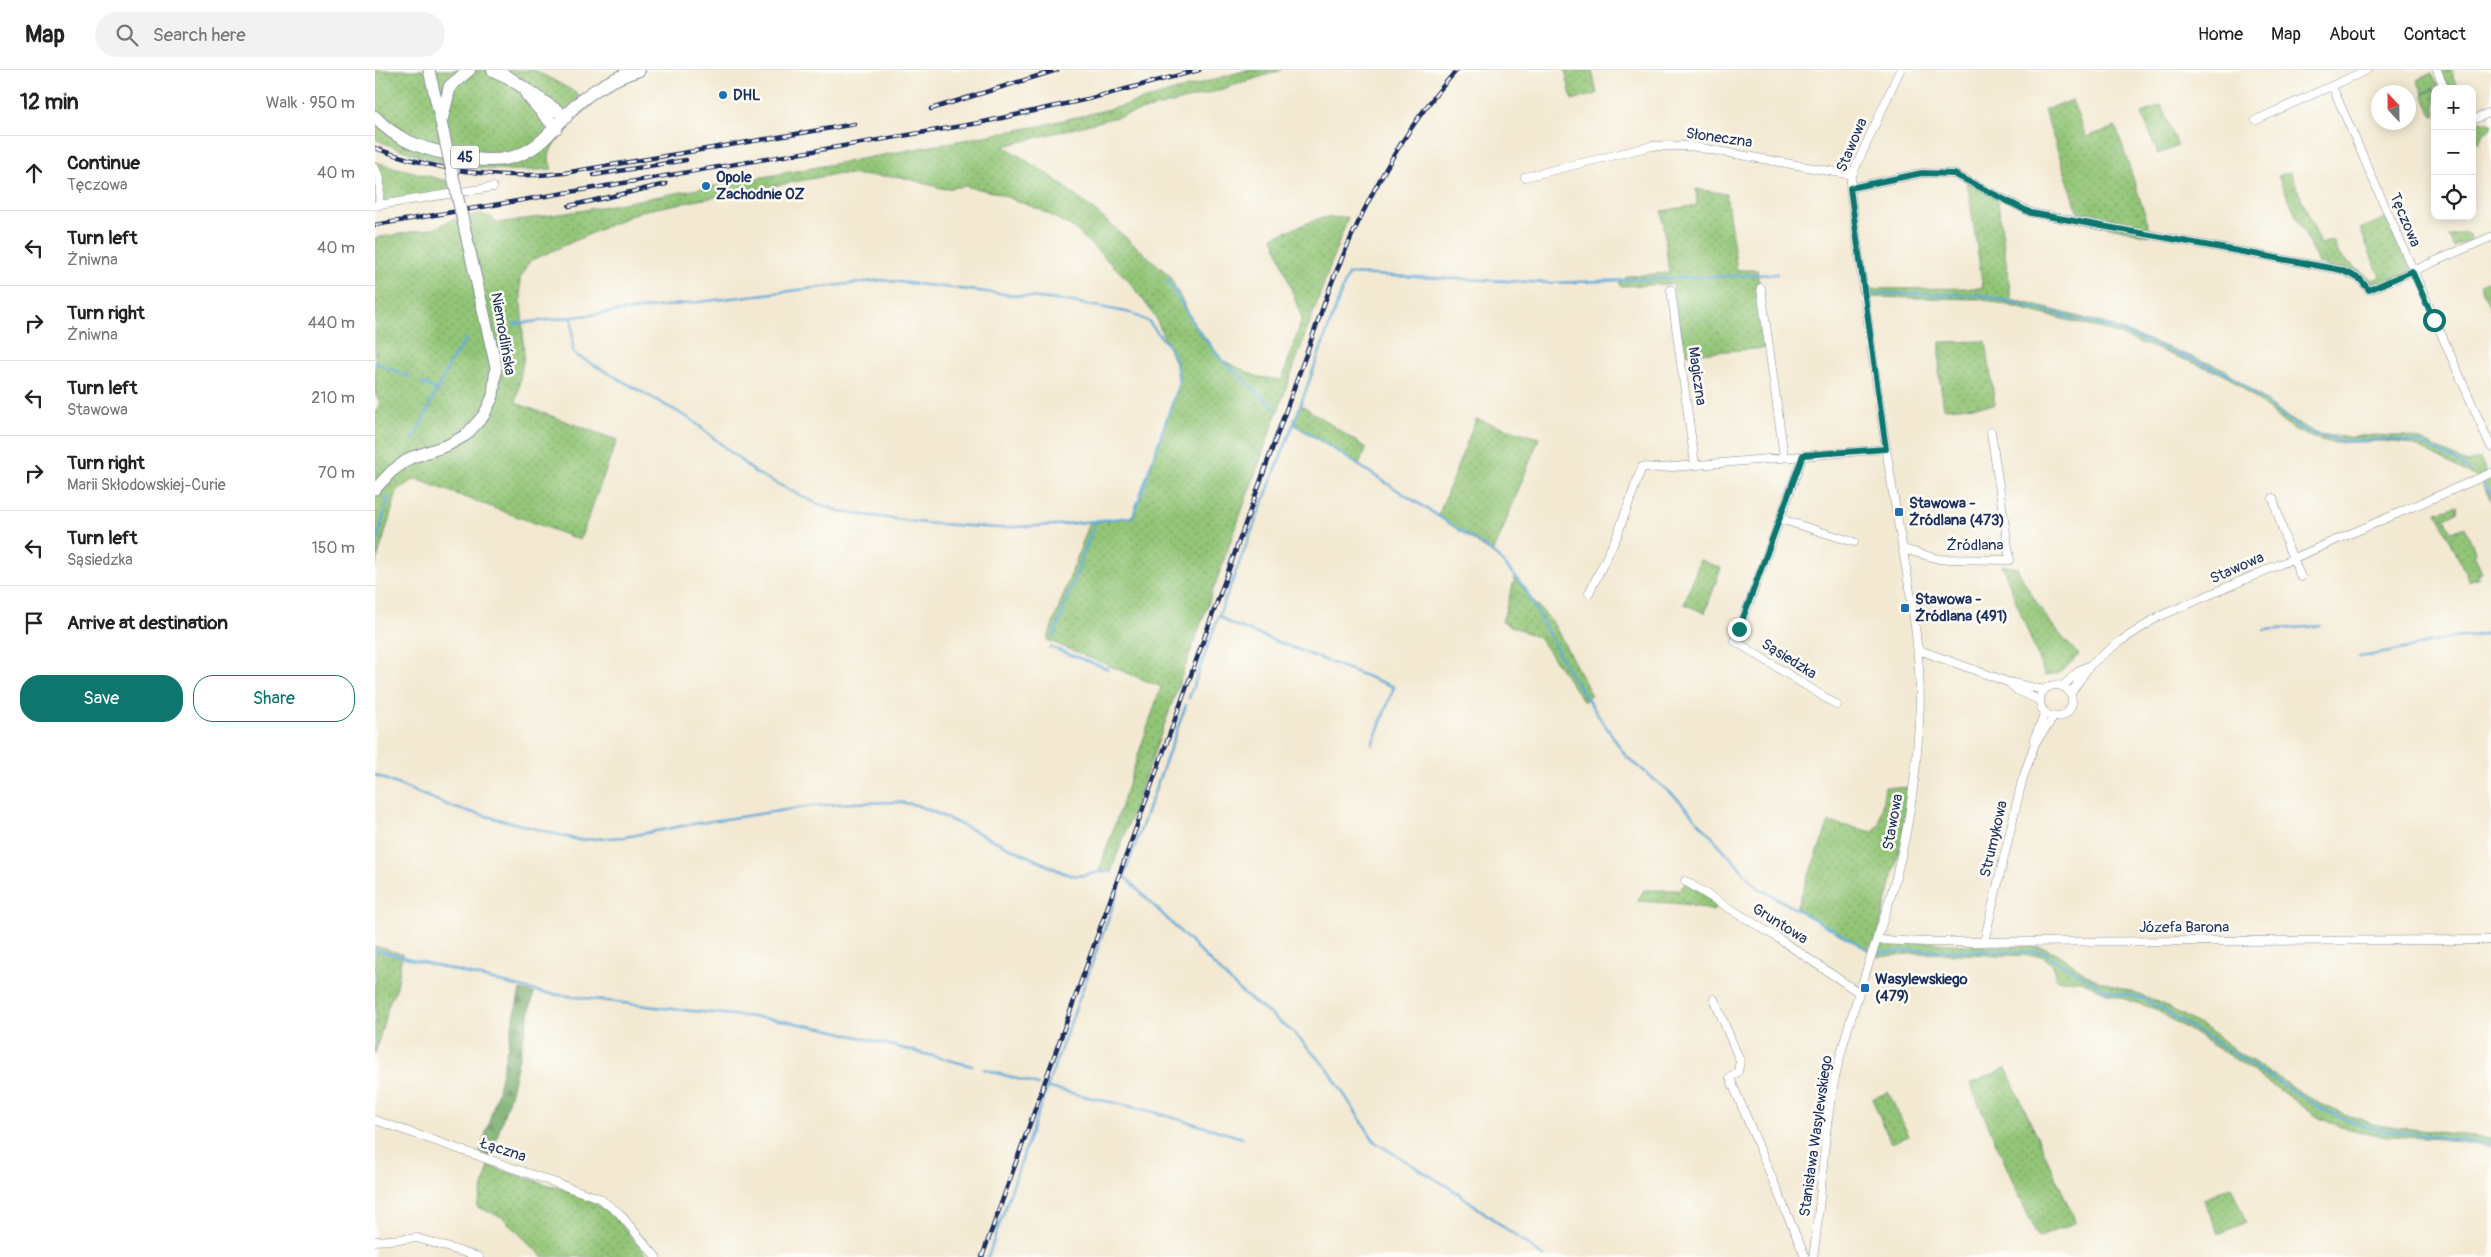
<!DOCTYPE html>
<meta charset="utf-8">
<style>
:root{--surface:#fff;--page:#f2f2f2;--text:#222;--muted:#767676;--line:#e0e0e0;--accent:#0f766e}
body{margin:0;font-family:Pangolin,sans-serif;background:var(--page);color:var(--text)}
.controls{position:absolute;right:15px;top:15px;display:grid;overflow:hidden;border-radius:10px;box-shadow:0 2px 12px #0003}
.controls button{width:45px;height:45px;display:grid;place-items:center;padding:0;border:0;border-bottom:1px solid var(--line);background:var(--surface);color:var(--text);font:25px sans-serif}
.compass{position:absolute;left:1996px;top:15px;width:45px;height:45px;border-radius:50%;background:var(--surface);box-shadow:0 2px 12px #0003;rotate:338deg}
.stop{position:absolute;width:15px;height:15px;margin:-11px;border:4px solid #0f766e;border-radius:50%;background:#fff}
.stop.end{background:#0f766e;border-color:#fff;box-shadow:0 1px 5px #0008}
.list{margin:0;padding:0;list-style:none}
h2{display:flex;justify-content:space-between;align-items:center;height:65px;margin:0;padding:0 20px;font-size:21px}
h2 small{font-size:16px;font-weight:400;color:var(--muted)}
.list li{display:grid;grid-template-columns:32px 1fr auto;gap:15px;align-items:center;box-sizing:border-box;height:75px;padding:0 20px;border-top:1px solid var(--line)}
.list b{display:block;font-size:19px;white-space:nowrap}
.list p{margin:0;font-size:16px;white-space:nowrap;color:var(--muted)}
.list em{font-size:16px;font-style:normal;color:var(--muted)}
.actions{display:flex;gap:10px;padding:15px 20px}
.actions a{flex:1;padding:11px 0;border:1px solid var(--accent);border-radius:20px;text-align:center;font-size:18px;color:var(--accent)}
.actions .main{background:var(--accent);color:#fff}
.icon{flex:none;width:28px;height:28px;fill:none;stroke:currentColor;stroke-width:2;stroke-linecap:round;stroke-linejoin:round}
.map{position:relative;flex:none;width:2116px;height:1187px;overflow:hidden}
header{display:flex;align-items:center;gap:30px;box-sizing:border-box;height:70px;padding:0 25px;background:var(--surface);border-bottom:1px solid var(--line)}
header strong{font-size:24px}
nav{display:flex;gap:28px;margin-inline-start:auto;font-size:18px}
.search{width:350px;height:45px;background:var(--page);display:flex;align-items:center;gap:12px;box-sizing:border-box;padding:0 18px;border-radius:28px;color:var(--muted);font-size:19px}
main{display:flex}
aside{flex:1;background:var(--surface)}
.map>svg:first-child{display:block}
.grass{fill:url(#grass-dots);stroke:#567a6a}
.forest{fill:url(#forest-firs);stroke:#486c62}
.lines{fill:none;stroke-linecap:round;stroke-linejoin:round}
.stream{stroke:#62aad9;stroke-width:2.5}
.street-casing{stroke:#878c98;stroke-width:9}
.secondary-casing{stroke:#878c98;stroke-width:13}
.primary-casing{stroke:#878c98;stroke-width:14}
.street{stroke:#fff;stroke-width:8}
.secondary{stroke:#fff;stroke-width:11}
.primary{stroke:#fff;stroke-width:12}
.rail-casing{stroke:#1b2f5e;stroke-width:4.5}
.rail{stroke:#fdfcf7;stroke-width:2.5;stroke-dasharray:8;stroke-linecap:butt}
.secondary-bridge-casing{stroke:#878c98;stroke-width:13;stroke-linecap:butt}
.secondary-bridge{stroke:#fff;stroke-width:11}
.route{stroke:#0f766e;stroke-width:6}
.poi-dot{fill:#1f6fb2;stroke:#fdfcf7;stroke-width:2}
.labels{text-anchor:middle;dominant-baseline:central;stroke-width:5;stroke-linejoin:round;paint-order:stroke}
.shield{fill:#fdfcf7;stroke:#5f6c8c;stroke-width:1}
.shield-label{font-size:14px;font-weight:bold;fill:#1b2f5e}
.poi-label{font-size:15px;font-weight:bold;fill:#1b2f5e;stroke:#fdfcf7;text-anchor:start}
.street-label{font-size:15px;fill:#1b2f5e;stroke:#fdfcf7}
</style>
<header>
<strong>Map</strong>
<div class="search"><svg class="icon" aria-label="search" viewBox="0 0 24 24"><circle cx="10" cy="10" r="6"/><path d="M15 15l6 6"/></svg>Search here</div>
<nav><a>Home</a><a>Map</a><a>About</a><a>Contact</a></nav>
</header>
<main>
<aside>
<h2>12 min<small>Walk · 950 m</small></h2>
<ul class="list">
<li><svg class="icon" aria-label="ahead" viewBox="0 0 24 24"><path d="M12 20V5M6 11l6-6 6 6"/></svg><div><b>Continue</b><p>Tęczowa</p></div><em>40 m</em></li>
<li><svg class="icon" aria-label="left" viewBox="0 0 24 24"><path d="M17 20v-9H6M10 6l-5 5 5 5"/></svg><div><b>Turn left</b><p>Żniwna</p></div><em>40 m</em></li>
<li><svg class="icon" aria-label="right" viewBox="0 0 24 24"><path d="M7 20v-9h11M14 6l5 5-5 5"/></svg><div><b>Turn right</b><p>Żniwna</p></div><em>440 m</em></li>
<li><svg class="icon" aria-label="left" viewBox="0 0 24 24"><path d="M17 20v-9H6M10 6l-5 5 5 5"/></svg><div><b>Turn left</b><p>Stawowa</p></div><em>210 m</em></li>
<li><svg class="icon" aria-label="right" viewBox="0 0 24 24"><path d="M7 20v-9h11M14 6l5 5-5 5"/></svg><div><b>Turn right</b><p>Marii Skłodowskiej-Curie</p></div><em>70 m</em></li>
<li><svg class="icon" aria-label="left" viewBox="0 0 24 24"><path d="M17 20v-9H6M10 6l-5 5 5 5"/></svg><div><b>Turn left</b><p>Sąsiedzka</p></div><em>150 m</em></li>
<li><svg class="icon" aria-label="arrive" viewBox="0 0 24 24"><path d="M6 21V4h12l-3 4 3 4H6"/></svg><div><b>Arrive at destination</b></div></li>
</ul>
<div class="actions"><a class="main">Save</a><a>Share</a></div>
</aside>
<div class="map">
<svg width="2116" height="1187" viewBox="0 0 2116 1187">
<defs>
<pattern id="grass-dots" width="8" height="8" patternUnits="userSpaceOnUse" patternTransform="scale(1.25)"><rect width="8" height="8" fill="#92c576"/><path d="M2 2h.1M6 6h.1" fill="none" stroke="#76a064" stroke-width="1.8" stroke-linecap="round"/></pattern>
<pattern id="forest-firs" width="22" height="20" patternUnits="userSpaceOnUse" patternTransform="scale(1.25)"><rect width="22" height="20" fill="#75aa67"/><path d="M5 1l3.5 6h-7zM16 11l3.5 6h-7z" fill="#5f8b58"/></pattern>
</defs>
<rect width="100%" height="100%" fill="#fdfcf7"/>
<filter id="ink" filterUnits="userSpaceOnUse"><feTurbulence type="fractalNoise" baseFrequency=".02" numOctaves="2"/><feDisplacementMap in="SourceGraphic" scale="10" xChannelSelector="R" yChannelSelector="G"/><feConvolveMatrix kernelMatrix="1 2 1 2 8 2 1 2 1" color-interpolation-filters="sRGB"/></filter>
<filter id="wash" filterUnits="userSpaceOnUse"><feTurbulence type="fractalNoise" baseFrequency=".0096" numOctaves="4" result="noise"/><feDisplacementMap in="SourceGraphic" scale="20" xChannelSelector="R" yChannelSelector="G"/><feGaussianBlur stdDeviation="1.12" result="paint"/><feColorMatrix in="noise" values="0 0 0 0 0 0 0 0 0 0 0 0 0 0 0 0 0 1.4 0 .05"/><feComposite in="paint" operator="in"/></filter>
<g filter="url(#wash)">
<rect width="100%" height="100%" fill="#f3e9d2"/>
<path class="grass" d="M0,0H159L195,19L217,35C206,43 174,73 174,88C174,91 176,96 177,99C115,104 57,95 0,69Z
M872,0H907L832,24L629,76L677,107L726,146L794,205L821,257L847,290L883,307L907,310L927,249L898,167L945,148L973,147L736,802L724,801L786,617L672,570L715,452L757,447L804,313V303L780,246L753,210L699,158L666,140L618,122L589,116L570,119L526,107L461,104L266,141L157,190L145,208L149,285L141,333L242,370L205,470L41,409L23,419L0,497V345L5,332L0,324V168L61,158L76,150L104,144L116,147L123,153L204,141L664,56L747,36Z
M1190,0H1217L1222,24L1197,30Z
M2065,0H2075L2083,19H2073Z
M2057,3L2063,16L2048,23L2042,10Z
M2060,19V45L2057,46L2048,24Z
M1697,30L1711,67L1741,57L1774,156V166L1706,150L1669,40Z
M1786,35L1803,76L1783,84L1767,43Z
M2105,51L2116,54V59L2110,62L2103,74L2097,54Z
M0,92L72,111L76,126L0,136Z
M1915,102L1946,174L1958,170L1964,185L1997,210L2005,207L1985,159L2014,147L2037,202L1994,221L1985,209L1943,193L1903,106Z
M1592,111L1622,125L1636,229L1731,254L1849,299L1915,349L1943,364L1976,368L1990,365L2030,366L2046,370L2092,393L2105,388L2116,413V430L2106,413L2099,406L2045,378L2030,373L2009,371L1958,373L1936,367L1920,360L1905,349L1853,306L1731,260L1608,229L1489,227L1488,219L1608,218Z
M1321,119L1351,124L1362,200H1382L1393,278L1308,284L1298,214L1245,216L1244,213L1253,206L1294,203L1287,141L1322,135Z
M2089,162L2094,165L2096,170L2079,177L2074,167Z
M2115,210L2116,212V241L2105,214Z
M1611,271L1620,335L1569,338L1564,305L1565,272Z
M925,334L991,378L984,395L918,354Z
M1101,349L1164,368L1118,484L1063,446Z
M2083,436L2082,442L2070,448L2077,462L2090,457L2101,483L2099,484L2107,502L2103,504L2104,507L2094,511L2062,442Z
M1325,490L1346,498L1330,543L1309,534Z
M1627,495L1642,498C1660,533 1677,558 1704,585L1686,602L1670,606Z
M1140,508L1159,532L1177,551L1216,624L1209,632L1164,568L1127,552Z
M1510,717L1538,718L1536,733L1502,869L1608,876H1653L1670,878L1681,883L1717,908L1782,931L1834,960L1861,981L1945,1034L1969,1044L2002,1055L2116,1068V1077L2067,1069L1998,1065L1966,1057L1944,1048L1863,991L1780,939L1729,922L1707,911L1683,910L1680,906L1678,894L1667,886L1543,883L1503,887L1502,870L1492,879L1421,839L1454,752L1498,762L1504,754Z
M1311,812L1345,833L1339,841L1309,834L1262,831L1269,820H1305Z
M0,876L27,884L22,917L14,933L0,984Z
M1631,998L1701,1152L1663,1168L1595,1014Z
M1513,1022L1534,1066L1516,1073L1497,1029Z
M114,1096L208,1126L237,1144L273,1187H168L127,1147L102,1137Z
M1856,1116L1871,1152L1844,1164L1828,1129Z"/>
<path class="forest" d="M145,920L159,923L136,1022L116,1087L105,1083L123,1020Z"/>
<g class="lines">
<path class="stream" d="M1402,204L1177,213L973,204L920,350L921,355L1108,475L1124,488L1150,518L1193,601L1251,686L1304,730L1382,817L1492,879L1505,883L1541,880L1668,882L1731,920L1769,929L1787,939L1948,1040L1995,1058L2116,1074
M792,210L821,257L847,290L901,339
M1494,223L1608,225L1740,259L1854,304L1929,361L1970,372L2009,369L2045,373L2082,391L2094,400
M197,248L198,281L201,285L317,350L381,403L441,433L467,442L550,453L622,458L682,455L757,447
M139,254L507,210L699,232L756,243L774,252L794,277L801,292L804,313L759,444
M0,292L34,307
M47,313L62,320
M920,350L844,545L854,553L1019,617L997,675
M38,370L75,293L91,269
M2108,413L2116,424
M0,481L13,427
M1889,560L1946,556
M679,566L720,452
M675,577L733,599
M1984,587L2015,582L2080,567H2092L2116,563
M814,628L844,545
M0,705L80,738L204,770L250,767L323,753L438,736L478,733L524,732L541,735L561,743L691,804C708,809 719,800 736,802
M750,807L866,922L918,962L952,998L1000,1072L1083,1123L1169,1187
M0,880L169,923L288,938L398,949L452,959L597,996
M609,999L663,1015
M674,1018L775,1041L868,1068
M613,1187L672,1017L811,635"/>
</g>
</g>
<g filter="url(#ink)">
<g class="lines">
<g class="street-casing">
<path id="street" d="M2062,0L2070,19
M1957,16L2116,377
M1881,50L1992,0
M2097,50L2116,42
M0,98L5,109L4,135L0,136
M1150,107L1277,76H1315L1477,105
M1475,118L1547,103L1579,104L1657,143L1966,200L1985,209L1994,220L2116,167
M4,135L118,117
M1386,218L1409,387
M1296,220L1320,395
M1428,385L1405,449L1479,472
M1898,428L1913,477L1926,507
M1405,449L1360,571L1462,635
M1528,479L1564,489L1635,490L1616,362
M1214,523L1242,466L1267,397L1286,398L1511,379
M1544,580L1633,612L1669,620
M1633,612L1642,620L1664,630
M1665 631a16 16 0 1 1 32 0a16 16 0 1 1-32 0Z
M1688,616L1705,600L1715,595L1744,572L1783,547L2116,403
M1696,623L1715,595
M1660,673L1679,647
M1310,811L1403,868L1483,922
M1502,870L1553,872L2116,870
M1609,872L1647,711L1660,673V667L1670,643
M1339,929L1365,991L1363,1002L1355,1008L1430,1187
M0,1050L224,1128L244,1143L281,1187
M0,1171L42,1168L104,1187
M1438,1187C1448,1126 1447,1063 1461,1003C1475,942 1498,885 1516,825C1532,770 1541,711 1544,653C1549,572 1529,495 1517,416C1501,317 1488,217 1475,118L1477,105L1525,0"/>
</g>
<g class="secondary-casing">
<path id="secondary" d="M54,0L66,52
M0,419L17,401L35,388L73,375L91,365L109,345L118,326L121,297L87,147"/>
</g>
<g class="primary-casing">
<path id="primary" d="M118,0L133,7L191,47
M152,25L181,58
M0,47C20,69 45,78 73,84C94,88 113,93 134,88C166,81 179,56 201,35C219,19 241,7 264,0
M66,52L75,16L94,0"/>
</g>
<use href="#street" class="street"/>
<use href="#secondary" class="secondary"/>
<use href="#primary" class="primary"/>
<g class="rail-casing">
<path id="rail" d="M556,39L682,0
M0,78C62,101 123,110 189,103L480,54
M219,105L311,90
M194,136L291,114
M0,155L604,53L713,29L824,0
M607,1187L957,212C988,136 1025,62 1082,0"/>
</g>
<use href="#rail" class="rail"/>
<g class="secondary-bridge-casing">
<path id="secondary-bridge" d="M66,52L87,147"/>
</g>
<use href="#secondary-bridge" class="secondary-bridge"/>
</g>
</g>
<g class="lines" filter="url(#ink)">
<path class="route" d="M1364,559L1428,385L1511,379L1475,118L1547,103L1579,104L1656,143L1966,200L1985,209L1994,220L2037,201L2059,250"/>
</g>
<g class="poi-dot">
<circle cx="348" cy="25" r="5"/>
<circle cx="331" cy="116" r="5"/>
<rect x="1519" y="437" width="10" height="10" rx="2.5"/>
<rect x="1525" y="533" width="10" height="10" rx="2.5"/>
<rect x="1485" y="913" width="10" height="10" rx="2.5"/>
</g>
<g class="labels">
<rect class="shield" x="76" y="75.5" width="28" height="23" rx="4"/>
<g class="shield-label">
<text x="90" y="87">45</text>
</g>
<g class="poi-label">
<text x="358" y="25">DHL</text>
<text x="341" y="107">Opole<tspan x="341" dy="17">Zachodnie OZ</tspan></text>
<text x="1534" y="433">Stawowa -<tspan x="1534" dy="17">Źródlana (473)</tspan></text>
<text x="1540" y="529">Stawowa -<tspan x="1540" dy="17">Źródlana (491)</tspan></text>
<text x="1500" y="909">Wasylewskiego<tspan x="1500" dy="17">(479)</tspan></text>
</g>
<g class="street-label">
<text transform="translate(1344 68) rotate(8)">Słoneczna</text>
<text transform="translate(1477 75) rotate(-67)">Stawowa</text>
<text transform="translate(2030 150) rotate(67)">Tęczowa</text>
<text transform="translate(128 264) rotate(80)">Niemodlińska</text>
<text transform="translate(1322 306) rotate(82)">Magiczna</text>
<text x="1600" y="475">Źródlana</text>
<text transform="translate(1862 498) rotate(-24)">Stawowa</text>
<text transform="translate(1414 589) rotate(32)">Sąsiedzka</text>
<text transform="translate(1518 752) rotate(-80)">Stawowa</text>
<text transform="translate(1619 769) rotate(-77)">Strumykowa</text>
<text transform="translate(1405 854) rotate(32)">Gruntowa</text>
<text x="1809" y="857">Józefa Barona</text>
<text transform="translate(1441 1066) rotate(-82)">Stanisława Wasylewskiego</text>
<text transform="translate(128 1080) rotate(18)">Łączna</text>
</g>
</g>
</svg>
<div class="controls">
<button>+</button>
<button>−</button>
<button><svg class="icon" aria-label="locate" viewBox="0 0 24 24"><circle cx="12" cy="12" r="6"/><path d="M12 2v4M12 18v4M2 12h4M18 12h4"/></svg></button>
</div>
<svg class="compass" viewBox="-18 -18 36 36"><path d="M0-13l5 13h-10z" fill="#e53935"/><path d="M0 13l5-13h-10z" fill="#767676"/></svg>
<div class="stop" style="left:2059px;top:250px"></div>
<div class="stop end" style="left:1364px;top:559px"></div>
</div>
</main>
